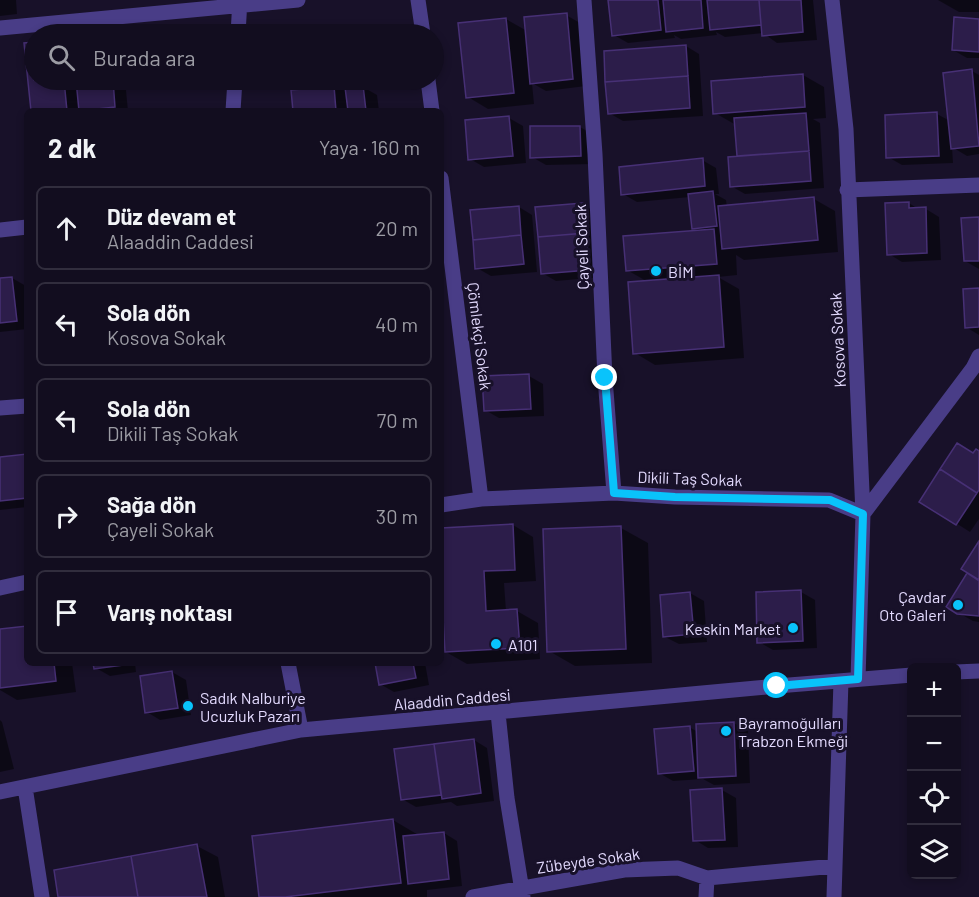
<!DOCTYPE html>
<html lang="tr">
<meta charset="utf-8">
<style>
:root{--surface:#120d1f;--page:#1b1628;--text:#f1f3f6;--muted:#9c9ca4;--line:#312d3d}
body{margin:0;font-family:Barlow,sans-serif;background:var(--page);color:var(--text)}
.controls{position:absolute;right:18px;bottom:18px;display:grid;overflow:hidden;border-radius:9px;box-shadow:0 3px 9px #0003}
.controls button{width:54px;height:54px;display:grid;place-items:center;padding:0;border:0;border-bottom:2px solid var(--line);background:var(--surface);color:var(--text);font:30px sans-serif}
.stop{position:absolute;width:18px;height:18px;margin:-14px;border:4px solid #09c3fb;border-radius:50%;background:#fff}
.stop.end{background:#09c3fb;border-color:#fff;box-shadow:0 2px 6px #0008}
.list{margin:0;padding:0;list-style:none}
h2{display:flex;justify-content:space-between;align-items:center;height:78px;margin:0;padding:0 24px;font-size:26px}
h2 small{font-size:20px;font-weight:400;color:var(--muted)}
.list li{display:grid;grid-template-columns:39px 1fr auto;gap:18px;align-items:center;box-sizing:border-box;height:84px;margin:0 12px 12px;padding:0 12px;border:2px solid var(--line);border-radius:9px}
.list b{display:block;font-size:22px;white-space:nowrap}
.list p{margin:0;font-size:20px;white-space:nowrap;color:var(--muted)}
.list em{font-size:20px;font-style:normal;color:var(--muted)}
.icon{flex:none;width:33px;height:33px;fill:none;stroke:currentColor;stroke-width:2;stroke-linecap:round;stroke-linejoin:round}
.map{position:relative;flex:none;width:979px;height:897px;overflow:hidden}
.search{position:absolute;background:var(--surface);box-shadow:0 3px 9px #0003;left:24px;top:24px;width:420px;height:66px;display:flex;align-items:center;gap:15px;box-sizing:border-box;padding:0 21px;border-radius:33px;color:var(--muted);font-size:22px}
.panel{position:absolute;background:var(--surface);box-shadow:0 3px 9px #0003;left:24px;top:108px;width:420px;height:558px;border-radius:9px}
.map>svg:first-child{display:block}
.shadow{fill:#0007}
.building{fill:#2c1d4a;stroke:#473075;stroke-width:1.5}
.lines{fill:none;stroke-linecap:round;stroke-linejoin:round}
.minor{stroke:#493d87;stroke-width:15}
.route{stroke:#09c3fb;stroke-width:8}
.poi-dot{fill:#09c3fb;stroke:#181129;stroke-width:2}
.labels{text-anchor:middle;dominant-baseline:central;stroke-width:6;stroke-linejoin:round;paint-order:stroke}
.street-label{font-size:16px;fill:#e3dafe;stroke:#181129}
.poi-label{font-size:16px;fill:#e3dafe;stroke:#181129;text-anchor:start}
</style>
<div class="map">
<svg width="979" height="897" viewBox="0 0 979 897">
<rect width="100%" height="100%" fill="#181129"/>
<path class="shadow" d="M0,0H16L17,14L0,16Z
M609,0H813L817,40L777,43L763,33L725,37L716,32L717,35L681,39L674,35L675,38L628,43L614,35Z
M938,0H979V12H959Z
M566,15L580,23L586,86L546,91L532,83L534,104L488,109L468,97L506,19L527,31Z
M979,20V58H967L953,50Z
M34,44V80H125L128,111H83L80,109V111H33L26,45Z
M686,46L699,54L703,116L623,121L609,113Z
M972,71L979,75V154L967,156L952,147L953,163L902,165L888,157L886,116L937,114L950,121Z
M803,75L824,87L826,118L813,119L820,123L824,188L745,194L731,186L739,158L736,125L715,113Z
M299,80H346L347,88L363,87L377,95L379,111H295L303,90L300,88Z
M509,118L523,126L526,163L484,167L470,159Z
M580,127L594,135V164L546,165L532,157Z
M702,160L716,168L719,194H715L726,200L727,207L814,199L835,211L838,252L744,260L736,255L737,275L718,277L739,289L744,358L655,365L635,353L648,282L627,270L700,232L693,228L690,197L637,202L623,194Z
M909,203L918,209H926L939,217L941,260L902,262L889,254Z
M583,205L597,213L602,277L556,281L542,273Z
M519,207L532,215L537,272L491,276L477,268Z
M979,219V269L965,261Z
M12,278L26,286L27,329L0,332V279Z
M979,290V335L966,327Z
M529,376L543,384L544,416L499,418L485,410Z
M979,452V519L970,532L921,501Z
M27,455V507L0,510V459Z
M513,525L533,537L536,581L504,583L506,611H517L538,623L540,659L467,664L446,652L441,529Z
M621,528L648,543L652,663L575,666L549,651Z
M979,544V622L973,621L948,607L969,572Z
M801,592L815,600L817,648L773,650L759,642L757,593Z
M690,593L704,601L707,642L679,644L665,637Z
M27,627V663H72L76,692L17,700L0,690V631Z
M95,663H135L136,672L110,676L96,668Z
M377,663H425L429,685L394,692L380,684Z
M172,672L186,680L191,715L160,720L147,712Z
M0,720L2,722L14,769L0,772Z
M734,723L748,731L750,783L714,785L703,779L673,781L659,773L689,727L698,732Z
M474,740L487,748L494,801L457,806L451,802L416,807L402,799L396,751Z
M722,790L736,798L738,847L708,848L695,840L692,791Z
M393,820L420,836L444,833L457,841L462,886L427,890V897H261Z
M197,846L218,857L225,897H60Z"/>
<path class="building" d="M608,0H658L661,30L612,36Z
M663,0H701L703,28L666,32Z
M707,0H759L761,25L710,30Z
M759,0H801L803,32L762,36Z
M567,13L573,79L530,84L524,17Z
M954,17L979,19V52L952,50Z
M506,18L514,93L466,98L458,23Z
M34,42V80H64L67,111H31L24,43Z
M686,45L688,76L605,82L604,51Z
M972,69L979,146L951,149L943,73Z
M803,74L805,107L713,114L711,81Z
M688,76L690,108L608,114L605,82Z
M76,80H113L115,107L79,111Z
M298,80H334V86L299,89Z
M363,85L366,111H348L345,87Z
M334,86L336,111H293L291,90Z
M937,112L939,156L886,158L885,115Z
M806,113L809,151L737,156L734,118Z
M509,116L513,156L468,160L465,120Z
M530,126H580L581,156L530,158Z
M809,151L811,181L730,187L728,157Z
M703,158L705,186L621,195L619,167Z
M713,191L717,226L692,229L688,194Z
M814,197L818,240L722,249L718,206Z
M909,202V208L926,207L927,253L887,255L885,203Z
M583,203L586,233L538,237L535,207Z
M519,206L521,235L473,240L470,210Z
M979,217V261H964L961,218Z
M714,229L717,264L626,271L623,236Z
M586,233L589,270L541,274L538,237Z
M521,235L524,264L475,269L473,240Z
M719,275L724,347L633,354L628,282Z
M12,277L17,321L0,323V278Z
M979,288V327L965,328L963,289Z
M529,374L531,409L484,411L482,376Z
M957,443L973,453L976,449L979,451V490L977,493L940,469Z
M27,454V498L0,501V457Z
M940,469L977,493L956,525L919,502Z
M513,524L515,570L484,571L486,611L517,609L520,648L445,652L441,584V528Z
M621,526L626,649L547,652L543,529Z
M979,541V580L961,569Z
M967,573L979,581V616L957,614L946,607Z
M801,590L803,641L757,643L756,592Z
M690,592L694,634L663,637L660,595Z
M27,626V663H54L56,681L0,688V629Z
M93,663H123V665L94,669Z
M375,663H413L416,678L379,685Z
M172,671L178,708L145,713L140,676Z
M734,722L736,776L698,778L696,724Z
M690,726L694,771L658,774L654,729Z
M474,739L481,793L442,799L434,744Z
M434,744L441,795L401,800L394,749Z
M722,788L725,840L693,841L690,790Z
M393,819L401,883L285,897H259L252,836Z
M444,832L449,879L408,884L403,836Z
M197,844L207,897H138L131,856Z
M131,856L138,897H58L54,870Z"/>
<g class="lines">
<path class="minor" d="M418,0L423,34
M584,0L595,154L605,378L614,493
M832,0L846,129L863,514L858,679
M0,28L298,0
M238,34L240,0
M428,80L432,111
M233,111L235,80
M441,178L481,499
M847,190L979,185
M0,230L27,227
M0,408L27,406
M441,505L481,499L614,493L675,497L829,500L863,514L973,368L979,356
M0,588L27,582
M288,663L301,730
M956,672L979,671
M498,713L507,798L523,897
M25,787L42,897
M0,792L301,730L777,686L912,675
M473,897L624,870L678,868L707,878L835,866
M706,897L707,878
M834,897L841,681"/>
</g>
<g class="lines">
<path class="route" d="M605,378L614,493L675,497L830,500L863,514L858,679L777,686"/>
</g>
<g class="poi-dot">
<circle cx="656" cy="271" r="6"/>
<circle cx="958" cy="605" r="6"/>
<circle cx="793" cy="628" r="6"/>
<circle cx="496" cy="644" r="6"/>
<circle cx="188" cy="706" r="6"/>
<circle cx="726" cy="731" r="6"/>
</g>
<g class="labels">
<g class="street-label">
<text transform="translate(581 247) rotate(-92)">Çayeli Sokak</text>
<text transform="translate(480 336) rotate(83)">Çömlekçi Sokak</text>
<text transform="translate(837 340) rotate(-93)">Kosova Sokak</text>
<text transform="translate(690 478) rotate(2)">Dikili Taş Sokak</text>
<text transform="translate(452 699) rotate(-5)">Alaaddin Caddesi</text>
<text transform="translate(588 860) rotate(-8)">Zübeyde Sokak</text>
</g>
<g class="poi-label">
<text x="668" y="271">BİM</text>
<text x="946" y="596" text-anchor="end">Çavdar<tspan x="946" dy="18">Oto Galeri</tspan></text>
<text x="781" y="628" text-anchor="end">Keskin Market</text>
<text x="508" y="644">A101</text>
<text x="200" y="697">Sadık Nalburiye<tspan x="200" dy="18">Ucuzluk Pazarı</tspan></text>
<text x="738" y="722">Bayramoğulları<tspan x="738" dy="18">Trabzon Ekmeği</tspan></text>
</g>
</g>
</svg>
<div class="controls">
<button>+</button>
<button>−</button>
<button><svg class="icon" aria-label="locate" viewBox="0 0 24 24"><circle cx="12" cy="12" r="6"/><path d="M12 2v4M12 18v4M2 12h4M18 12h4"/></svg></button>
<button><svg class="icon" aria-label="layers" viewBox="0 0 24 24"><path d="M12 4l9 5-9 5-9-5zM3 14l9 5 9-5"/></svg></button>
</div>
<div class="stop" style="left:777px;top:686px"></div>
<div class="stop end" style="left:605px;top:378px"></div>
<div class="search"><svg class="icon" aria-label="search" viewBox="0 0 24 24"><circle cx="10" cy="10" r="6"/><path d="M15 15l6 6"/></svg>Burada ara</div>
<section class="panel">
<h2>2 dk<small>Yaya · 160 m</small></h2>
<ul class="list">
<li><svg class="icon" aria-label="ahead" viewBox="0 0 24 24"><path d="M12 20V5M6 11l6-6 6 6"/></svg><div><b>Düz devam et</b><p>Alaaddin Caddesi</p></div><em>20 m</em></li>
<li><svg class="icon" aria-label="left" viewBox="0 0 24 24"><path d="M17 20v-9H6M10 6l-5 5 5 5"/></svg><div><b>Sola dön</b><p>Kosova Sokak</p></div><em>40 m</em></li>
<li><svg class="icon" aria-label="left" viewBox="0 0 24 24"><path d="M17 20v-9H6M10 6l-5 5 5 5"/></svg><div><b>Sola dön</b><p>Dikili Taş Sokak</p></div><em>70 m</em></li>
<li><svg class="icon" aria-label="right" viewBox="0 0 24 24"><path d="M7 20v-9h11M14 6l5 5-5 5"/></svg><div><b>Sağa dön</b><p>Çayeli Sokak</p></div><em>30 m</em></li>
<li><svg class="icon" aria-label="arrive" viewBox="0 0 24 24"><path d="M6 21V4h12l-3 4 3 4H6"/></svg><div><b>Varış noktası</b></div></li>
</ul>
</section>
</div>
